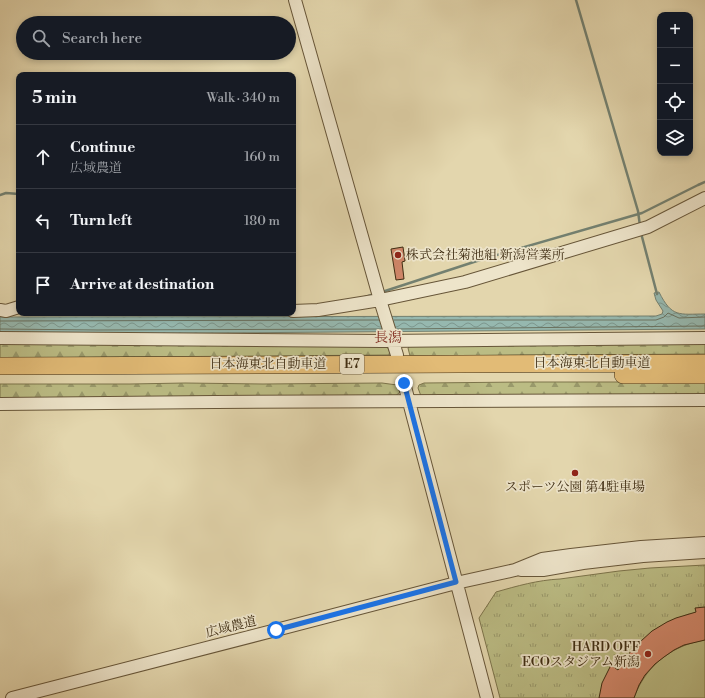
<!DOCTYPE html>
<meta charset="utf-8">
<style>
:root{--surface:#171b24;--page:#20242c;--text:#f1f3f6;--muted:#9ea1a6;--line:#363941}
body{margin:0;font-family:"Libre Bodoni","Noto Serif JP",serif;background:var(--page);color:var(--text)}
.controls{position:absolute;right:12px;top:12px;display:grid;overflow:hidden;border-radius:8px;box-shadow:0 2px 6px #0003}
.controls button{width:36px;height:36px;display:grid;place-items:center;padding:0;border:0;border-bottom:1px solid var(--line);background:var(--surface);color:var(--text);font:20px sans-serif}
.stop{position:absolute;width:12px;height:12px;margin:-9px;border:3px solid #1a73e8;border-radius:50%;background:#fff}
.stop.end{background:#1a73e8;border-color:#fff;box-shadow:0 1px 4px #0008}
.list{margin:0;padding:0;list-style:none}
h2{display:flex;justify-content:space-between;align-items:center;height:52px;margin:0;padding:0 16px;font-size:17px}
h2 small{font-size:13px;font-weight:400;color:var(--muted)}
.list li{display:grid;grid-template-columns:26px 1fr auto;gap:12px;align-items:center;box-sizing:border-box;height:64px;padding:0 16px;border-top:1px solid var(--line)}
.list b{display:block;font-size:15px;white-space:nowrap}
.list p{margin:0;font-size:13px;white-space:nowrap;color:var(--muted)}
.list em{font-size:13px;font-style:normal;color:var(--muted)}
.icon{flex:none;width:22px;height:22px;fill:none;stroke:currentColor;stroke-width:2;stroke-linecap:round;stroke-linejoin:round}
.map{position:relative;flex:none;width:705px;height:698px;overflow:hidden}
.search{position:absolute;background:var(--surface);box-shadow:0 2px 6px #0003;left:16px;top:16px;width:280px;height:44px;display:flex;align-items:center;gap:10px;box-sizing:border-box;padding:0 14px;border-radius:22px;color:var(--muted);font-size:15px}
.panel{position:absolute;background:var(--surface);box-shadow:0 2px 6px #0003;left:16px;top:72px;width:280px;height:244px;border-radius:8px}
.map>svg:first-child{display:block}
.grass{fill:url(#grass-tufts);stroke:#7c744b}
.forest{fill:url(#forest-firs);stroke:#7c744b}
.pitch{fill:#bbbc84;stroke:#7c744b}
.water{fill:url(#water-waves);stroke:#738070}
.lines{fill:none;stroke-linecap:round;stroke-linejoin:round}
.shore{stroke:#6a7260;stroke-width:1}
.stream{stroke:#738070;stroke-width:2.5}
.building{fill:#d1876a;stroke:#3e2c12}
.minor-casing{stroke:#675639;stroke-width:14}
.highway-casing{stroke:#3e2c12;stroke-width:18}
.minor{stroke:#ede4ca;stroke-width:12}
.highway{stroke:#e2bb76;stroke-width:17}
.route{stroke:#1a73e8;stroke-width:5}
.poi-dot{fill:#8f2418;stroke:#ede4ca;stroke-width:1.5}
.labels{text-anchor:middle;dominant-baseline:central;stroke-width:3.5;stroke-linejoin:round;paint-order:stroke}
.shield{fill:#ede4ca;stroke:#726349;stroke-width:1}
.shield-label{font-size:12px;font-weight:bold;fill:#3e2c12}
.poi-label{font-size:13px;fill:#3e2c12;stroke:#ede4ca;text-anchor:start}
.street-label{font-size:13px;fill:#3e2c12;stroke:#ede4ca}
.neighbourhood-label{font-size:14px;fill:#7a1f14;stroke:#ede4ca}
</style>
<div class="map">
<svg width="705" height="698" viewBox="0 0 705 698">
<defs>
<pattern id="grass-tufts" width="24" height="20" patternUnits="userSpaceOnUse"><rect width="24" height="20" fill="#bbbc84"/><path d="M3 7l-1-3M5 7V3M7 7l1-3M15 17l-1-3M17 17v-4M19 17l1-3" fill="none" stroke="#99996b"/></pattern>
<pattern id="forest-firs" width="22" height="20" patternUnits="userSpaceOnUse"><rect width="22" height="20" fill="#bbbc84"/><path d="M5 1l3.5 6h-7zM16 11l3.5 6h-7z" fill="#99996b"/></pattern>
<pattern id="water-waves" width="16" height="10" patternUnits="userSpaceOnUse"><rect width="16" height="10" fill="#96b8af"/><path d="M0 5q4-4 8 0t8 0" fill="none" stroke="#7c968d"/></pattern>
</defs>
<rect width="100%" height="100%" fill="#e3d6ad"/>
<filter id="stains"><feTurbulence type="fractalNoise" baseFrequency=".005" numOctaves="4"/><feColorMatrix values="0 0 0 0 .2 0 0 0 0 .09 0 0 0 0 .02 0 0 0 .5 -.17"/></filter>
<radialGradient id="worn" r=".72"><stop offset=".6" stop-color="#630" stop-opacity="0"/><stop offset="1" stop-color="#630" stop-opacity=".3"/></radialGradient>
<path class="grass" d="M705,565V698H500L479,618L496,592C517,586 538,580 560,579L619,571L650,568Z"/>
<path class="forest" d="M705,340V354L410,356L408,348L415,342Z
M0,343L386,344L391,355L0,358Z
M525,382H705V402L421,396L418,388L419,385L424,383Z
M185,383L263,384L382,383L397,385L400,392L392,399L0,402V384H130Z"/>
<path class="pitch" d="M705,640V698H634C636,692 639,686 642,681C656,658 679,644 705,640Z"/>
<path class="water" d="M659,292C672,318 679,314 705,314V329L98,334L0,333V317L656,316L662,314L663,311L656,300L654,293Z"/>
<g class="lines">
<path class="shore" d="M394,320H656L664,317L668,313L679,318L705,317
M0,321L379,320
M0,329L98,330L382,329
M396,329L705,326"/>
<path class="stream" d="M576,0L638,211L640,226
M0,195L6,193L19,194
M641,233L657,294
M382,292L483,259L642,213L698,185L705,182
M365,297L375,294"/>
</g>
<path class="building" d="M403,247L405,261L402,262L404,279L396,280L391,249Z
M705,607V640L684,645L674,650L664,657L655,664L645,675L639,685L634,698H599L602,683L611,665L618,670L631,651L641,641L652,631L667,622L676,618L696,612L695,608Z"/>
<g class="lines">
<g class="minor-casing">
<path id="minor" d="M295,0L380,300L397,355
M0,310L6,311L19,307
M293,311L318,310L380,300L465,282L648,227L705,198
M0,338L383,341L705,338
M404,383L487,698
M0,404L215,402L705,400
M521,570H543L583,563L643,556L705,552
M12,698L276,630L456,583L515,570L542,559L571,555L641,547L705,543"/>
</g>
<g class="highway-casing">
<path id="highway" d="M0,366L705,363
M623,375H705"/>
</g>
<use href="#minor" class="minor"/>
<use href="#highway" class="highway"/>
</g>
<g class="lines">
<path class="route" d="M276,630L456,582L404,383"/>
</g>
<g class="poi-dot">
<circle cx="398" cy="255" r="4"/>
<circle cx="575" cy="473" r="4"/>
<circle cx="648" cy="654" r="4"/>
</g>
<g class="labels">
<rect class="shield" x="340" y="354" width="24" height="20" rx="3"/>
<g class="shield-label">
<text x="352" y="364">E7</text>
</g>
<g class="poi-label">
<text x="406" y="255">株式会社菊池組 新潟営業所</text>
<text x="575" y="487" text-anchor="middle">スポーツ公園 第4駐車場</text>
<text x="640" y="647" text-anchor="end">HARD OFF<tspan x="640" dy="15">ECOスタジアム新潟</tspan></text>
</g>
<g class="street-label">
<text x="592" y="363">日本海東北自動車道</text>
<text x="268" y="364">日本海東北自動車道</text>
<text transform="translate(231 627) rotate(-14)">広域農道</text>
</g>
<g class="neighbourhood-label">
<text x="388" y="338">長潟</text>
</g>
</g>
<rect width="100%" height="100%" filter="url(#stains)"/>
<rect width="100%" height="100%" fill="url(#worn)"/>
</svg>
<div class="controls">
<button>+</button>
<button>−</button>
<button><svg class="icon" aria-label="locate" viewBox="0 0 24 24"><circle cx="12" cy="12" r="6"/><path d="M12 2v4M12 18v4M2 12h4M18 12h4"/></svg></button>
<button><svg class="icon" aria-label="layers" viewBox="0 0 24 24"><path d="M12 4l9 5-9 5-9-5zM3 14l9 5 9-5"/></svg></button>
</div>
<div class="stop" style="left:276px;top:630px"></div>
<div class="stop end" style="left:404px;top:383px"></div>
<div class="search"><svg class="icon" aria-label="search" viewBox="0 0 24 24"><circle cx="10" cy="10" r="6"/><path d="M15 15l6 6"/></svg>Search here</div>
<section class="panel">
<h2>5 min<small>Walk · 340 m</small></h2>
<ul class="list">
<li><svg class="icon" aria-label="ahead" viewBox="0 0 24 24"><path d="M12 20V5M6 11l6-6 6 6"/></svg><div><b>Continue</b><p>広域農道</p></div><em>160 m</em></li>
<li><svg class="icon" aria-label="left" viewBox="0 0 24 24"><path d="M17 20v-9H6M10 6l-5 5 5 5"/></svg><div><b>Turn left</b></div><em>180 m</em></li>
<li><svg class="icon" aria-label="arrive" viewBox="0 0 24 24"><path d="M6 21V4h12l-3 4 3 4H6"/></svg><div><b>Arrive at destination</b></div></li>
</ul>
</section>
</div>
